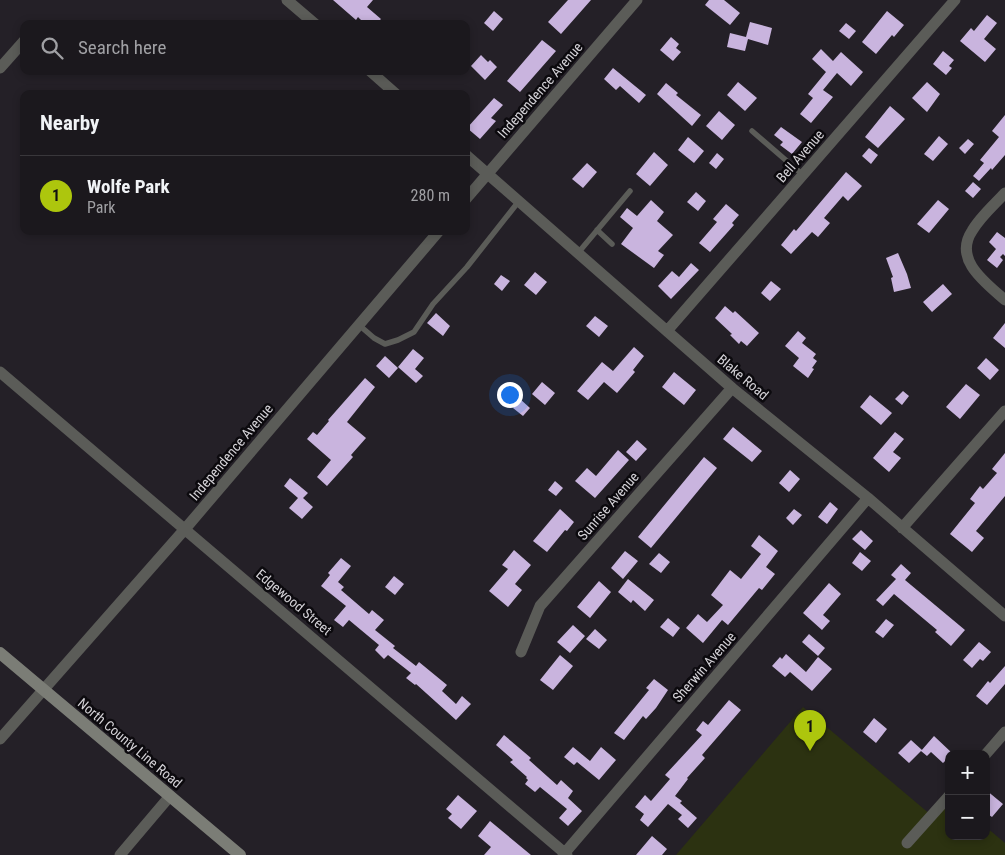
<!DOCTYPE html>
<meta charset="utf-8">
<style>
:root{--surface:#1b181d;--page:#242126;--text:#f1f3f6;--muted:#a0a0a4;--line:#39373b;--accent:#adc60d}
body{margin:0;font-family:"Roboto Condensed",sans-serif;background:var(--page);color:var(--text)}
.controls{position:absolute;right:15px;bottom:15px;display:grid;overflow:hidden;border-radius:10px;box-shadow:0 2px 8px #0003}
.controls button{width:45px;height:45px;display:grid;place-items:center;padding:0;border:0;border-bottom:1px solid var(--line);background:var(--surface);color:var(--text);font:25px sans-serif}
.you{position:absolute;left:509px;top:394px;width:18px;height:18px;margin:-12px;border:4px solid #fff;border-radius:50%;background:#1a73e8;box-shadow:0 0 0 8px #1a73e833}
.badge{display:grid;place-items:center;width:32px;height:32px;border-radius:50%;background:var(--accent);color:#111;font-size:16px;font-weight:700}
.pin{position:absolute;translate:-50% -41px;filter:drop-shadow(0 1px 2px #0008)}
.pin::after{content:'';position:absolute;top:26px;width:18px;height:15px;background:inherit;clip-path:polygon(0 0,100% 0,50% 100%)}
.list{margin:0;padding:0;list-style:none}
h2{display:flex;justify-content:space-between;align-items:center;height:65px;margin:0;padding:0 20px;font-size:21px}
h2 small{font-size:16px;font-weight:400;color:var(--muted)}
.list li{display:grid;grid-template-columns:32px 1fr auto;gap:15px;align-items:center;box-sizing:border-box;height:80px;padding:0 20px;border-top:1px solid var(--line)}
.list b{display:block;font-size:19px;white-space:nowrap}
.list p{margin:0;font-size:16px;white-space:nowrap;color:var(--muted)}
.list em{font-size:16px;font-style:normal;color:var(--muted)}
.icon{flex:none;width:28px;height:28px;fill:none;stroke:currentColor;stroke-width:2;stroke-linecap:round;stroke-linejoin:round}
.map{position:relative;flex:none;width:1005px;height:855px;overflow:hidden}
.search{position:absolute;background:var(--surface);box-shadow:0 2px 8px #0003;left:20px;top:20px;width:450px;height:55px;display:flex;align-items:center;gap:12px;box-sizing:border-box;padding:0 18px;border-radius:10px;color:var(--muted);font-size:19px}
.panel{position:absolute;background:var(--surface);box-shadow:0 2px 8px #0003;left:20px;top:90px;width:450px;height:145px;border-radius:10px}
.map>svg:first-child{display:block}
.green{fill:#2c3211}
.building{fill:#c9b4de}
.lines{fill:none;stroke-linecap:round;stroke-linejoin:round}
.lane{stroke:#5b5c58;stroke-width:5.5}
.street{stroke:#5b5c58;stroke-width:11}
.secondary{stroke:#7b7d76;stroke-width:12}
.labels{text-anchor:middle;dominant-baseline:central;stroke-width:5;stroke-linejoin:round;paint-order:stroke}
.street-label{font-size:14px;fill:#d4d2d7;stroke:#0c0a0e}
</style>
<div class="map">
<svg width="1005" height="855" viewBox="0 0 1005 855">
<rect width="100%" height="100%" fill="#242027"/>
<path class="green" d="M803,707L931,815L949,796V836H986V827L1005,843V855H676Z"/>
<path class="building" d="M333,0H373L367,7L381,19L376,24H365L358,17L356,20Z
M568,0H591L561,34L548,22Z
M709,0H724L740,13L730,25L705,5Z
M494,11L503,19L493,31L484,23Z
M887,11L904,25L894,37L892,35L876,54L862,42Z
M987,15L997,23L984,39L996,49L985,62L960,41L971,28L974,31Z
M750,22L772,28L768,45L748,39L745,51L727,47L730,33L746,37Z
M846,23L856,31L849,39L839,31Z
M671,37L679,44L676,48L681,52L673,61L660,50Z
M542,40L556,51L520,92L507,81Z
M821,49L833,61L841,52L863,72L851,86L837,73L823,90L833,97L811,123L800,114L813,98L808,94L826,72L812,59Z
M943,51L954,60L949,66L952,68L946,75L933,64Z
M481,55L488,62L490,60L497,67L485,80L471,66Z
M613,68L646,95L639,103L620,86L616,90L604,79Z
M738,82L757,98L745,111L727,95Z
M927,82L940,94L927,112L912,98Z
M666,83L678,93L676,95L701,115L692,126L657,94Z
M494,98L503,105L491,118L496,121L480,139L467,128Z
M890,106L905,119L878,148L865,137Z
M719,111L735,125L722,140L706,126Z
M1005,115V155L992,170L991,168L979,181L973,176L984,163L980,160L999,137L992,131Z
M781,127L802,142L792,154L780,145L783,142L774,135Z
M939,136L948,144L933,161L924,154Z
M688,137L704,151L694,163L678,150Z
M968,139L974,144L965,154L959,148Z
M869,148L878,155L871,164L862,156Z
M654,152L668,165L650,186L636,174Z
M717,153L724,159L716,169L709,163Z
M587,163L597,172L583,188L572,179Z
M846,172L862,186L848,201L843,196L824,218L830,223L818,237L812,232L791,254L781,245L794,229L796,231Z
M973,182L981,189L973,198L965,191Z
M696,192L706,201L698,211L687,202Z
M651,200L664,212L657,221L673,235L658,251L664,255L654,268L621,244L633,228L620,217L627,208L637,216Z
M938,200L949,209L929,233L917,224Z
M726,204L739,215L732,223L734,225L710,252L699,243L717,222L713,219Z
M997,232L1005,238V256L1003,254L1000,257L1003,260L997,268L987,260L996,249L989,242Z
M898,253L907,274L911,288L894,292L891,278L893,277L886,258Z
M691,263L699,270L671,299L658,286L672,271L679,277Z
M535,272L547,282L536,295L524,285Z
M501,275L510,281L502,291L494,284Z
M771,281L781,289L770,301L761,293Z
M943,284L952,294L932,312L923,302Z
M725,306L733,313L735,311L759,333L747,346L741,341L739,344L730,335L732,334L715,318Z
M436,313L450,326L443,336L427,323Z
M595,316L608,326L599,337L586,326Z
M1005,323V348L993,338Z
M798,331L806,338L802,343L816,354L813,358L817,361L812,368L814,369L808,378L793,366L799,358L785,346Z
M634,347L644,356L633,370L635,372L617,393L604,382L588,400L577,391L602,362L613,371Z
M413,349L424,358L415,369L423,376L416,383L398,367Z
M385,356L398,368L389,378L376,366Z
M986,358L999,370L990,380L977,368Z
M674,372L696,390L684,405L662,387Z
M365,378L375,387L347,422L366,438L351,455L353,457L327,486L317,477L331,460L307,439L313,432L317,435L329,421L328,420Z
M542,382L555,393L545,405L532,394Z
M966,384L980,395L960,419L946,407Z
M903,391L909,396L902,405L895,399Z
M870,395L892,413L881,425L860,407Z
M520,399L530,408L523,416L513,408Z
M733,427L762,451L752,462L723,439Z
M895,432L904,439L893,452L901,458L889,472L873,458Z
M637,440L647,449L636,461L626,452Z
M618,450L629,460L595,498L575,481L587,468L596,476Z
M1005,453V496L976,531L984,538L972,552L950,534L975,503L970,499L980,486L983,489L997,473L992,469Z
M704,457L717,468L651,548L638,537Z
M790,470L800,479L789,492L779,483Z
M290,478L308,493L303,498L313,507L302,519L289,508L298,498L284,486Z
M555,481L563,488L556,496L548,490Z
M830,502L838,509L827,524L818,517Z
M560,509L574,522L567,531L565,530L547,552L533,541Z
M794,509L802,515L793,525L786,518Z
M861,530L873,541L865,550L852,539Z
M759,535L778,551L766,567L775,574L762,590L759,588L728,625L722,620L703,643L686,628L698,614L707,622L723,605L711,595L730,570L741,579L761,554L751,546Z
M514,550L531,565L515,584L522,590L508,607L489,591L508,569L502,565Z
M625,551L638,561L623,579L611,568Z
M860,552L871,561L862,571L852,563Z
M659,553L670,562L661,573L649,564Z
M341,558L351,566L338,582L344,587L341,590L369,614L372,610L384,620L375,630L395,646L393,648L416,666L419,662L447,685L442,691L456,704L462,696L471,704L456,720L416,684L415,685L406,678L411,673L388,655L384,659L375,650L379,645L349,620L343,627L334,620L346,606L321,586L330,575L328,573Z
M901,564L911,573L905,580L965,630L951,646L935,632L937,630L894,594L883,606L876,600L896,579L891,575Z
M394,576L404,584L395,595L385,587Z
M628,579L654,600L645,611L633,600L631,603L618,592Z
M599,581L611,592L590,618L577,607Z
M829,583L841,594L823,615L830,621L822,630L803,613Z
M668,618L680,628L673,637L660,627Z
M886,619L894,625L883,638L875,632Z
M573,625L585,636L570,653L557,642Z
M595,629L607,640L599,649L586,639Z
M809,634L825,648L818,656L802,642Z
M979,642L991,652L983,661L980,659L972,668L963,660Z
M786,654L806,672L818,657L832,669L812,691L790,672L785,677L772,666L780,657L782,659Z
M560,655L573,666L553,690L540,680Z
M1005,666V684L987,705L976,696L988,681L990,683Z
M654,679L668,690L656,708L646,719L643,716L624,740L614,733L649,690L646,688Z
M729,700L741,710L702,755L705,758L687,778L688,779L675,796L682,801L680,803L697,818L688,828L678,819L682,815L668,804L648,827L640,820L644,814L635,807L645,795L651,801L670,779L665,775L702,735L696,730L703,721L708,725Z
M874,718L887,729L876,743L863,732Z
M504,735L531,758L529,760L557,785L561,780L573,791L568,798L582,811L568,826L559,818L567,809L540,787L535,792L525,784L528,780L526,778L527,777L510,762L513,760L496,745Z
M934,736L952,753L949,754V757L943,763L931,752L927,756L921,751Z
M911,740L922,750L909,763L898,753Z
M573,747L590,761L601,747L616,760L599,780L577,762L574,765L564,757Z
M986,790L1003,804L992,817L986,813Z
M458,795L477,811L461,829L448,818L452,814L446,809Z
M490,821L531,855H484L491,847L478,836Z
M652,836L667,849L662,855H636Z"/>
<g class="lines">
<path class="lane" d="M752,131L803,175
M597,230L612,244
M578,253L630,191
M359,325L374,338L385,344L398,340L414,332L433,304L467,267L519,201"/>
<path class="street" d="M287,0L315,24
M0,68L24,41
M370,71L396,94
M466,155L732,388L868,498L1005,616
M1005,193C994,205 980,217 972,231C953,260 986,283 1005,300
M466,199L637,0
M667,331L955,0
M0,372L567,855
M902,528L1005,411
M521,652L540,606L732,388
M0,739L185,529L439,231
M986,754L1005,732
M907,843L949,796
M120,855L170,796
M563,855L868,498"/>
<path class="secondary" d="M0,653L240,855"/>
</g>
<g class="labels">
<g class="street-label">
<text transform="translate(540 90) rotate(-49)">Independence Avenue</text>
<text transform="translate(800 156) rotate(-49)">Bell Avenue</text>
<text transform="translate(743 377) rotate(40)">Blake Road</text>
<text transform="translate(231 452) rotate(-50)">Independence Avenue</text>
<text transform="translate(608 506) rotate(-49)">Sunrise Avenue</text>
<text transform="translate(294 602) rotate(40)">Edgewood Street</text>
<text transform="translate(704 667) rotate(-49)">Sherwin Avenue</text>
<text transform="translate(130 743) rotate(40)">North County Line Road</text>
</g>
</g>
</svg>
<div class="controls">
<button>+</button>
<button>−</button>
</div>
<div class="you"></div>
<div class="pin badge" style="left:810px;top:751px">1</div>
<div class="search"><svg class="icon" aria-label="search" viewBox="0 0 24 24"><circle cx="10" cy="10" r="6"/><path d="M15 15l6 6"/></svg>Search here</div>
<section class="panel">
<h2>Nearby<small></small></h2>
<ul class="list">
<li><span class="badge">1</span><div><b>Wolfe Park</b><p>Park</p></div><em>280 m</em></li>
</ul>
</section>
</div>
